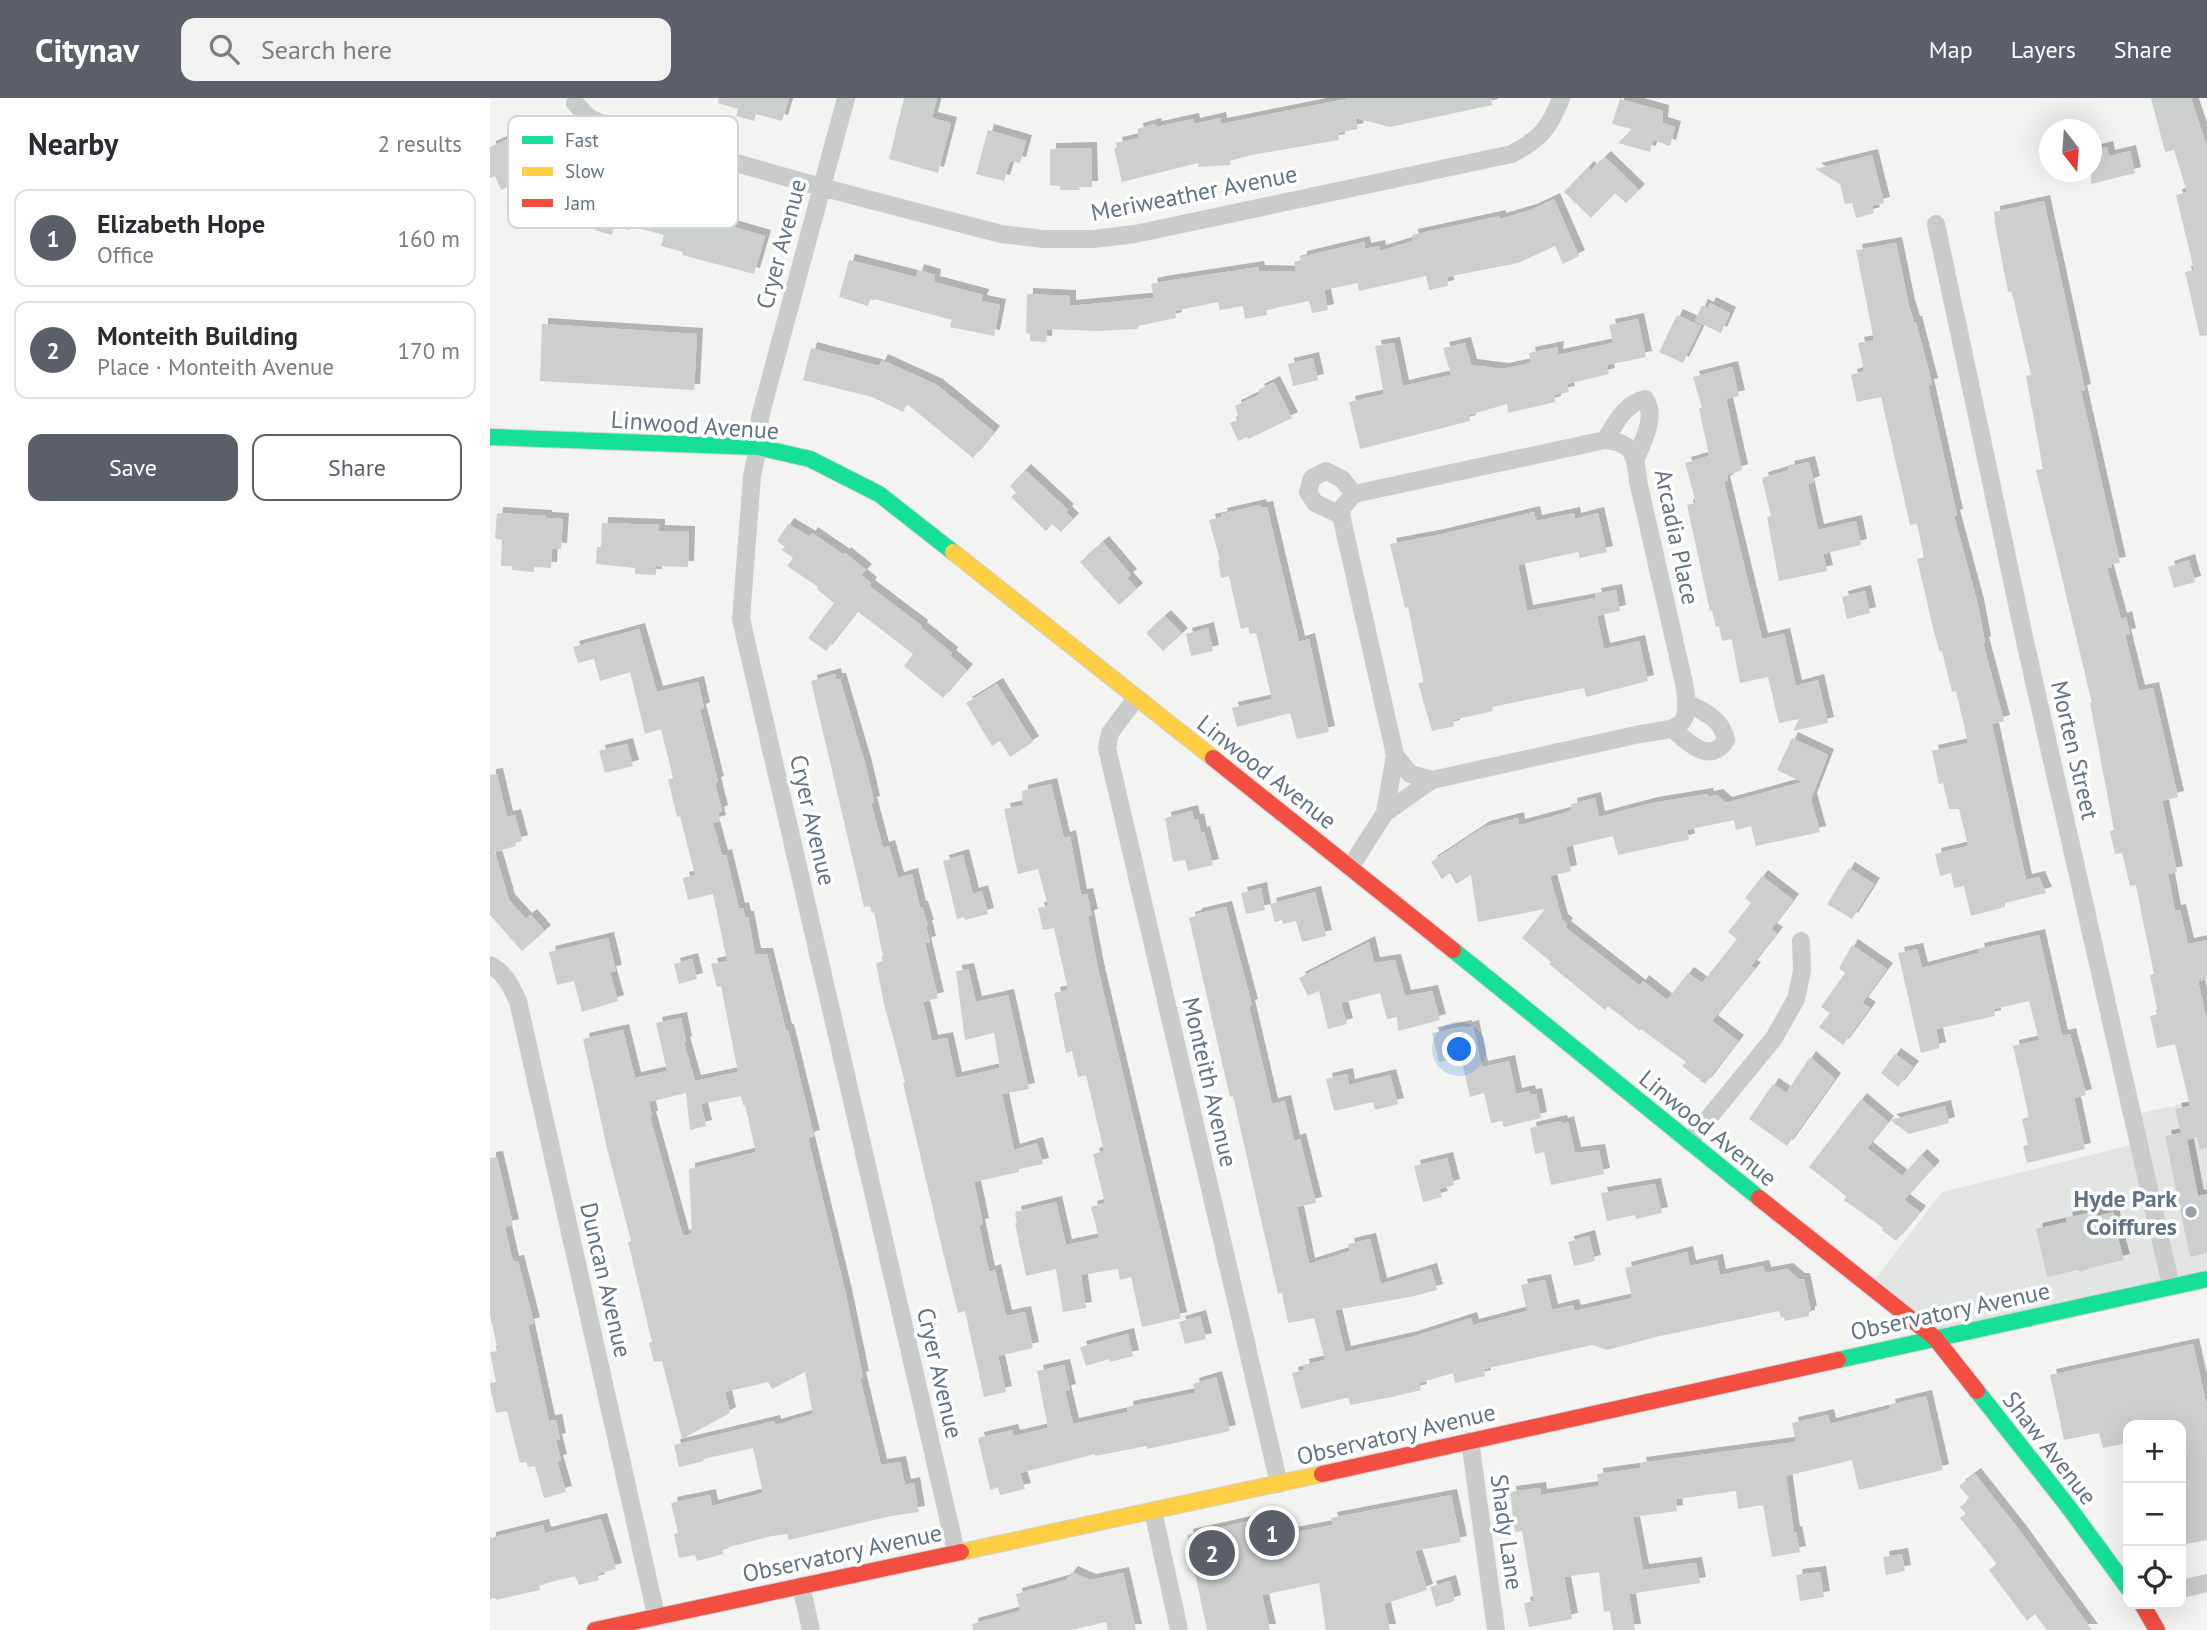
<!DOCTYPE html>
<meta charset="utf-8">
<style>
:root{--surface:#fff;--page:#f2f2f3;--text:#2b2b33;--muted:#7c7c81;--line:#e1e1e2;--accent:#5b6068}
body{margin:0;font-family:"PT Sans",sans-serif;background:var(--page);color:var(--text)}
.controls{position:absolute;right:21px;bottom:21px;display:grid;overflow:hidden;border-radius:14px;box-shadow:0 7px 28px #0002}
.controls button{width:63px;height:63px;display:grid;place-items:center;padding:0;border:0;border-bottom:2px solid var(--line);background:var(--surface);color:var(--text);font:35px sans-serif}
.compass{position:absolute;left:1549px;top:21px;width:63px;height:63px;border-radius:50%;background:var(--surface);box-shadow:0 7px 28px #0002;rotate:163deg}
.you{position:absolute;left:970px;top:952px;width:24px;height:24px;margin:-18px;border:5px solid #fff;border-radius:50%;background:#1a73e8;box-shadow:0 0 0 10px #1a73e833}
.badge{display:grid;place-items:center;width:46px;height:46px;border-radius:50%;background:var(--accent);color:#fff;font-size:23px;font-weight:700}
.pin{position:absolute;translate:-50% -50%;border:4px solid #fff;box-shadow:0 2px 7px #0006}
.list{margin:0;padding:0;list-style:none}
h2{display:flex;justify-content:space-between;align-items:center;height:91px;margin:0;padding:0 28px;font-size:30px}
h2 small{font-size:23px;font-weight:400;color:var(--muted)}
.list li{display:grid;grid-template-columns:46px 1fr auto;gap:21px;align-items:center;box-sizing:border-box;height:98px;margin:0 14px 14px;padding:0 14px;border:2px solid var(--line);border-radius:14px}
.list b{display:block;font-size:26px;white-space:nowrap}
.list p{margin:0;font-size:23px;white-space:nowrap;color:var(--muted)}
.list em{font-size:23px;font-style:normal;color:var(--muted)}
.actions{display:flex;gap:14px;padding:21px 28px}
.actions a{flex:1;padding:16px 0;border:2px solid var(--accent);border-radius:14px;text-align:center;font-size:24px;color:var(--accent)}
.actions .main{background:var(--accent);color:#fff}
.icon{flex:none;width:38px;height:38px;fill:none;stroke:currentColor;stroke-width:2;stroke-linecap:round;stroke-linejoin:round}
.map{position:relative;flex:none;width:1717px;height:1532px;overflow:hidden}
header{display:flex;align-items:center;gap:42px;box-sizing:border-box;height:98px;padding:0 35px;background:var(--accent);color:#fff}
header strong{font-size:33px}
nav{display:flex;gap:38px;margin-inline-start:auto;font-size:24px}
.search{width:490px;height:63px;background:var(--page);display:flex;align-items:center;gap:18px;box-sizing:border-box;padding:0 24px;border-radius:14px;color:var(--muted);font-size:26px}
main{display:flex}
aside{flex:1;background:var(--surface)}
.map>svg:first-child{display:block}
.built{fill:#e3e5e4}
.building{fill:#cdcfcf;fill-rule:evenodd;filter:url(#shadow)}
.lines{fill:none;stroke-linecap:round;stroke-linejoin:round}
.fast-casing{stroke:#d0d1d1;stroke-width:18}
.slow-casing{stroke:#d0d1d1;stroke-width:18}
.jam-casing{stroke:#d0d1d1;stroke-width:18}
.street{stroke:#cacccc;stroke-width:18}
.fast{stroke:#16e098;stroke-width:16}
.slow{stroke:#ffcf43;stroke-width:16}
.jam{stroke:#f24e42;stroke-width:16}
.poi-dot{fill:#95a0a9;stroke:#fff;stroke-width:2.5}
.labels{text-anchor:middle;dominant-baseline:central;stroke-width:7;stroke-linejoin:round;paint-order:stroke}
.street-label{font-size:24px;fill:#637382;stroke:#fff}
.poi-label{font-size:24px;font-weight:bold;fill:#637382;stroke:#fff;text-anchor:end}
.key{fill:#fff;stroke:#d0d5da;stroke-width:2}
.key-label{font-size:19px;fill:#637382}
</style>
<header>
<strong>Citynav</strong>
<div class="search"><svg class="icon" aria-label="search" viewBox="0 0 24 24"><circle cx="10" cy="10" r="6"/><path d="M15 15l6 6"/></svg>Search here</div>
<nav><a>Map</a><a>Layers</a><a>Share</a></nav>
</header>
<main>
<aside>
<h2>Nearby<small>2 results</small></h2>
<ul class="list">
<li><span class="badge">1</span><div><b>Elizabeth Hope</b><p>Office</p></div><em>160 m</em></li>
<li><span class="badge">2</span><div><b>Monteith Building</b><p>Place · Monteith Avenue</p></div><em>170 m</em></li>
</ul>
<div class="actions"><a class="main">Save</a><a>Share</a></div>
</aside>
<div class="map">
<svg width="1717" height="1532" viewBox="0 0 1717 1532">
<defs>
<filter id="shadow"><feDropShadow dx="6" dy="-6" stdDeviation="0" flood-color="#0004"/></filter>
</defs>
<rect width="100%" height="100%" fill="#f3f3f1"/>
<path class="built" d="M1717,1000V1181L1445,1240L1379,1189L1452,1094L1648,1045L1643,1017Z"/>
<path class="building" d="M229,0H299L292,23L266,16L264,23L246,18L248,11L228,5Z
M414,0H447L442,20L461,25L448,75L399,61Z
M861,0H1001L1002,7L900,29L865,20L868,31L848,35L849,42L761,57L740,63L741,67L709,69L708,65L632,84L624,50H627L626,45L649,40L647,31L665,26L666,29L703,21L704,26L730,20L731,26Z
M1661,0H1701L1717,49V237L1710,238L1695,174L1704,172L1686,97L1697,94L1684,52L1675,54Z
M1130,1L1173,13L1172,25L1185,29L1180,48L1163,42L1160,54L1128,45L1142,31L1122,26Z
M498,32L536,43L530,65L520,63L514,83L486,76Z
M22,39L30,57L33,55L52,93L27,104L19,88L11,92L5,78L0,80V49Z
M1617,49L1619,58L1640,53L1645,75L1601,86V53Z
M601,50L602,89H589L590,92H570V88L560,87V51Z
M1382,57L1394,105L1382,108L1384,115L1366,120L1362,105L1355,106L1350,86L1325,71Z
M1115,59L1149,92L1136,105L1125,95L1101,120L1074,94L1098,69L1101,72Z
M105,89L275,138L264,176L192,157L193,154L171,148L174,137L140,128L139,132L124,128L122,137L105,132L107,123L96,119Z
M1064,101L1089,158L1073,166L1065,148L1028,165L957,179L958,188L939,192L936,178L869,193L868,185L834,192L838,212L822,215L819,203L776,212L777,217L755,221L753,208L730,212L728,204L685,213L686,220L648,228V231L607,233L557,231L556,244L540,243V236L536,235L537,196L580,198V208L664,200L661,186L670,184L768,169L769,173L806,174L804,164L811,162V159L874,144L875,151L889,148L890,153L923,143L922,137L1010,118V121L1041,112Z
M1554,103L1595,292L1591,293L1630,465L1621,466L1622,469L1617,470L1631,521L1636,519L1640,536L1635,537L1649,593L1663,590L1688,699L1672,703L1687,774L1678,776L1685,813L1690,812L1698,846L1717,842V881L1708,883L1717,923V1050L1710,1051L1707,1039L1697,1042L1708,1098L1717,1096V1155L1700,1159L1675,1038L1691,1035L1685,1011L1700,1008L1685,946L1667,950L1660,918L1668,916L1660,877L1664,876L1654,828L1646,787L1640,788L1632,755L1625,756L1620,733L1624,732L1600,605H1602L1546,372L1553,371L1536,278L1541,277L1524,203L1521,193L1518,194L1505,126L1504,114Z
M1406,145L1419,208L1424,224H1426L1442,286L1438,287L1467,417L1464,418L1488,507L1495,544L1493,545L1514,623L1502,626L1536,782L1549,779L1556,795L1515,805V809L1481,818L1474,788L1464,790L1461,775L1450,778L1445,756L1478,748L1469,711H1459L1453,685L1449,686L1442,653L1478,645L1466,593L1462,594L1452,553L1450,554L1444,534L1427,461L1434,459L1427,426L1420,427L1391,299L1367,304L1361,277L1374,273L1368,245L1384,242L1366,152Z
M359,162L426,179L428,172L445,177L444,184L493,197L491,203L510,207L504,238L460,229L462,222L381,200L378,208L349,199Z
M1220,205L1240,215L1231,235L1205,223L1212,207L1218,210Z
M1187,217L1211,228L1193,265L1169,254Z
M1148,221L1156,259L1117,267L1119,276L1077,286L1079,294L1064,297L1065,304L1018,315L1017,306L979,317L980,323L870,351L859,304L894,296L885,248L904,245L913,288L961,277L953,250L975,245L981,267L1013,271L1041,265L1039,255L1068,249L1067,257L1123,245L1119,227Z
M52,226L207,236L204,292L50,283Z
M321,250L389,268L392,262L447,287L504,334L483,360L417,306L413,314L382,299L313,282Z
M823,260L828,282L803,288L798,266Z
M1242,269L1249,298L1236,301L1252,372L1237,377L1238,382L1234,384L1272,541L1294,536L1306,588L1328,582L1338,625L1303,633L1309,621L1289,625L1278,579L1250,585L1242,543L1241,541L1232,543L1229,528L1226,529L1222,512L1220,513L1197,407L1206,405L1195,365L1219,358L1209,310H1212L1203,279Z
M784,284L802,320L758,341L757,339L748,343L740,325L749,321L745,308L770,296L768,292Z
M1319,364L1324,384L1318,386L1328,432L1366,423L1371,447L1333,456L1337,473L1289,483L1277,419L1281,418L1272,380L1299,372L1298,369Z
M535,372L578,412L576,414L583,421L571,434L562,426L556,433L521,399L526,395L520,388Z
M770,407L771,410L777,409L809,544L819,541L839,634L807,641L800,615L747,629L742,610L782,601L766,535L760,536L758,529L751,531L739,478L731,480L728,463L730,462L719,422L732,419L731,416Z
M1044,414L1046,423L1084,415L1085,421L1108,415L1117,454L1090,460L1088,454L1028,467L1037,513L1106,500L1105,496L1126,492L1130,513L1107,518L1114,551L1149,543L1158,583L1096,599L1094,590L1002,609L1003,613L963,622L964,628L942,633L928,585L933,584V581L918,509L915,510L900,446L948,437Z
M7,415L56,418V420L73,421L71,451L62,450L61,470L44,469V474L22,472V468H11L12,442L5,440Z
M112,425L169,427V433L199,434L198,469L166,468V477L145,476V470L106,466L107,449H111Z
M298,426L320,439L322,435L354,457L355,455L376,472L371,477L381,485L379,488L432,528L431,530L462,555L460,558L477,572L453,600L414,568L423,556L367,513L336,553L318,540L344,505L327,491L328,489L297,468L303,460L292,452L295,449L287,443Z
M613,444L641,477L637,480L647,491L629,507L590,464Z
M1699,462L1705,484L1684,490L1678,469Z
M1375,493L1380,515L1357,521L1352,499Z
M675,518L692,536L673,553L656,535Z
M718,530L723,553L701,558L696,536Z
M149,531L167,594L208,584L214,610L210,612L228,684L225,685L232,713L228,715L230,723L223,725L232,758L236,757L249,811L253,810L255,819H258L265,856H277L296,932H298L324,1038L318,1040L356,1197L373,1279L370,1280L391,1367L410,1364L415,1387L424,1385L429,1414L401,1418L299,1442L297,1436L282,1438L232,1451L233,1456L207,1463L205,1457L189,1460L184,1436L188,1435L181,1405L220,1397L222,1408L273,1395L263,1350L213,1361L214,1363L189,1369L184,1347L284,1323L285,1327L323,1316L315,1274L282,1291L278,1284L235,1294L240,1315L192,1341L172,1263L164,1264L159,1245L162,1244L138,1144L141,1143L117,1050L93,941L133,932L145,980L177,973L166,925L191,920L196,944L194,945L205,983L248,974L231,888L227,889L221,866L237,863L223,796L198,802L193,780L205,777L190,718L187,719L178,681L183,680L171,631L155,636L140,574L110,583L104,561L88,565L83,549ZM196,995L200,1032L216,1028L211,1006L251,998L253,1007H255L266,1054L199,1071L202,1136L193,1138L160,1019H162L159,1004Z
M345,576L346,581H350L376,669L384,704L381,705L393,750L399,748L408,780L422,776L430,809H432L438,828H436L440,844L435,845L448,900L433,904L442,943L457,940L466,980L510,970L504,935L475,942L466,873L478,871L486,904L518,897L539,991L512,996L524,1052L547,1045L553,1066L529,1071V1074L484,1084L493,1126L489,1127L499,1174L505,1172L516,1218L535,1214L543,1250L508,1258L516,1294L494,1299L475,1213L468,1215L458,1175L413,985L415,984L394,906L386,865L394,863L384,814L382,815L380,808L374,809L321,583Z
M507,586L543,644L520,659L510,643L502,648L476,605Z
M1302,640L1338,657L1321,701L1330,734L1266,748L1261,728L1246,732L1244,722L1197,732L1199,741L1197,742L1128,757L1123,738L1076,749L1081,773L1060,778L1072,822L1077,826L1075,829L1150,888L1153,883L1177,902L1198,875L1212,885L1247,841L1238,834L1261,805L1255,800L1272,778L1303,802L1281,831L1287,835L1261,868L1265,870L1222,923L1248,943L1215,986L1192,968L1196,964L1151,931L1150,933L1118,908L1115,912L1059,866L1061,864L1032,840L1055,811L988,824L981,777L966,786L960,775L952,781L941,764L994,729L1028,720L1029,727L1071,716L1082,712L1081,706L1105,700L1109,719L1162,705L1217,696L1218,699L1227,697L1236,705L1312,684L1287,672Z
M137,646L143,668L115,675L109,653Z
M7,676L17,719L25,717L32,743L25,745L26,748L5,754L19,802L36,821L41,817L55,833L32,853L0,817V677Z
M561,686L574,740L580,738L591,797L597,796L602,817L598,818L608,871L691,1220L652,1229L641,1179L630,1182L628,1171L591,1177L596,1210L573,1214L566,1171L536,1178L525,1125H527L525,1114L566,1104L576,1147L609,1140L601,1109L615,1105L603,1056L614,1053L596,977L588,979L582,953L576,955L564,895L578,892L564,830L553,832L548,810L558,808L548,771L528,776L514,711L533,707L532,693Z
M702,713L704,722L708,721L711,735L714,734L723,767L698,773L695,762L683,764L675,720Z
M473,757L483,796L492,793L498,816L475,822L474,819L467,821L453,763Z
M1359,770L1384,786L1362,821L1337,806Z
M771,790L775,812L756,816L751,795Z
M825,794L836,838L812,844L806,823L793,826L792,822L785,824L780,806Z
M736,809L762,907L759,908L782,1006L795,1003L804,1043L810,1041L826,1105L807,1109L819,1166L860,1153L858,1146L880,1141L891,1186L941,1171L947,1192L920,1199L845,1212L855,1254L922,1239L981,1220L983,1227L1037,1213L1031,1187L1055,1182L1062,1212L1083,1207L1085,1213L1142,1200L1135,1170L1197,1154L1200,1168L1227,1162L1230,1177L1273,1168L1275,1175L1297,1171L1309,1181H1314L1321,1214H1319V1218L1295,1223L1294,1219L1291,1220L1289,1213L1170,1238L1117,1252L1102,1247L994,1271L995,1278L965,1285L963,1275L929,1285L931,1292L902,1299L860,1307L859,1301L856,1300L811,1311L802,1275L814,1272L813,1267L835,1262L824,1220L798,1225L792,1195L788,1196L743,998L740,999L730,956L699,820L706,818V816Z
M1549,837L1572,938L1580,936L1596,997L1584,1000L1595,1051L1537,1065L1533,1048L1538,1047L1532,1021L1539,1019L1523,948L1549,942L1539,903L1504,911L1505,918L1446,931L1450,950L1431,955L1408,855L1427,851L1432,870L1489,855L1488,851Z
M118,840L126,873L120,874L128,903L92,914L84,883L67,887L59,854Z
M879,844L884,865L905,862L915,898L942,893L950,922L908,933L907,919L897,921L890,895L851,905L857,926L838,931L829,893L818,898L809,880Z
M1362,847L1397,871L1372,905L1380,910L1353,947L1329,929L1340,915L1331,909L1355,875L1349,870Z
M202,861L207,881L189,886L184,866Z
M976,928V930L983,928L992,969L1019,963L1026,996L1039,993L1040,997L1046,996L1051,1020L1014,1029L1012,1023L1001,1025L994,995L980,999L971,959L949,964L942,935Z
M1405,956L1423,969L1408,989L1391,975Z
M1320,959L1345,981L1297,1048L1259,1021L1283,986L1296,995Z
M857,976L859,987L900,977L908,1006L885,1012L883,1004L844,1013L836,981Z
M1371,1001L1398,1024L1377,1050L1412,1078L1431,1057L1444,1069L1414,1102L1430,1114L1406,1143L1392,1132L1393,1130L1354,1102L1356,1098L1319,1069Z
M1455,1008L1459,1025L1419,1036L1400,1022Z
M1071,1023L1072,1026L1078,1024L1085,1055L1109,1052L1114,1076L1061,1087L1054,1054L1045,1056L1040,1030Z
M7,1059L23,1127L15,1129L23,1164L28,1163L44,1225L38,1227L59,1323L66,1322L70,1341L66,1342L71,1362L67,1363L76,1394L54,1400L45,1368L38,1369L36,1364L30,1365L17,1313L6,1315L0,1288V1285L6,1284L0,1254L8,1253L0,1217V1060Z
M957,1060L964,1087L949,1091L952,1099L933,1104L924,1068Z
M1165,1086L1172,1115L1146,1121L1145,1117L1117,1123L1111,1095Z
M1607,1113V1118L1623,1114L1625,1126L1631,1130L1627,1136L1634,1162L1600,1170L1591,1174L1587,1172L1557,1179L1546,1131L1577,1124L1576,1120Z
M1099,1138L1105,1163L1084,1168L1078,1144Z
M710,1218L716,1241L695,1246L689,1224Z
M638,1236L643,1258L620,1264L619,1261L596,1268L590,1249Z
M1703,1246L1717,1309V1442L1691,1447V1327H1638V1345L1613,1350L1609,1335L1574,1342L1560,1277Z
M574,1267L580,1292L575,1293L583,1326L638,1314L637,1309L705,1295L703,1286L726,1279L740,1333L657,1351V1348L605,1358V1356L530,1375L535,1391L510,1397L508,1389L500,1392L488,1340L522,1332L524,1338L558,1330L547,1273Z
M1436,1298L1453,1372L1369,1392L1362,1362L1296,1378L1304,1435L1306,1434L1310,1454L1282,1459L1273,1407L1248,1411L1246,1393L1186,1401L1187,1413L1143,1419L1153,1472L1206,1465L1210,1485L1139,1496L1145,1532H1123L1120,1513L1114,1514L1109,1474L1074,1479L1082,1521L1039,1529L1034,1505L1044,1503L1032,1433L1025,1434L1020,1394L1050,1390L1051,1397L1109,1388L1107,1376L1151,1370L1150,1365L1306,1344L1302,1325L1338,1317L1340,1326L1400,1311L1399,1307Z
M1485,1376L1530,1433L1602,1532H1557L1545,1516L1537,1523L1499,1472L1507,1466L1470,1420L1476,1416L1470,1409L1480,1401L1469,1388Z
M961,1397L971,1444L925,1453L937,1492L894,1506L900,1532H836L829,1485L772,1497L780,1532H717L697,1437L786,1417L790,1437L843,1427L841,1420Z
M111,1421L126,1471L107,1476L109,1482L89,1487L85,1478L49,1487L50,1492L6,1502V1500L0,1501V1440L53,1427L55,1435Z
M1412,1456L1415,1473L1396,1477L1393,1459Z
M582,1474L600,1482L633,1475L646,1532H618L616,1524L581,1532H483L482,1526L530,1513L526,1496L576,1482Z
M1330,1474L1334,1499L1310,1503L1306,1477Z
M960,1483L965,1503L946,1509L940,1489Z"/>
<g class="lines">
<g class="fast-casing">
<path id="fast" d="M0,339L268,349L320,361L389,396L463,454
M963,852L1269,1100
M1348,1262L1717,1181
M1487,1293L1577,1407L1638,1490"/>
</g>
<g class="slow-casing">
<path id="slow" d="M463,454L723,660
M471,1454L832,1376"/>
</g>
<g class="jam-casing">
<path id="jam" d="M723,660L963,852
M1269,1100L1445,1240L1487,1293
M832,1376L1348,1262
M1652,1506L1667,1532
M105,1532L471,1454"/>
</g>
<path class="street" d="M356,0L270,319L268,349L262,378L251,521L466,1454
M85,5L99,20L129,32L331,89L511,136L553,141H604L645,136L1022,56C1050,41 1060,30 1071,0
M1446,126L1536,548L1681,1188
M1115,342C1143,344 1146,358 1148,383L1194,585C1202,631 1191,630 1150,636L942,682L920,676L905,657L851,417L852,410L864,396Z
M1115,342C1126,325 1134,306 1155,301C1167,319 1153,342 1146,361
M851,417L825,405L818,394L822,380L836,373L852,381L864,396
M646,600L620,635L617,650L789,1386
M1183,631C1198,645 1221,667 1236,642C1232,621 1215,614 1197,605
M895,715L942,682
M861,768L895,715L905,657
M0,867C15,875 21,888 28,903L166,1517
M1199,1044L1284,940L1306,901L1312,873L1311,843
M980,1343L1006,1532
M663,1413L689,1532
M311,1488L321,1532
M1691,1491L1717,1485"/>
<use href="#fast" class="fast"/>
<use href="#slow" class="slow"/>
<use href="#jam" class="jam"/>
</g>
<circle class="poi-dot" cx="1701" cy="1114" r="7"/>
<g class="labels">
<g class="street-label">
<text transform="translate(704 95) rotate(-11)">Meriweather Avenue</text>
<text transform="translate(291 146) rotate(-75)">Cryer Avenue</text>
<text transform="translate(205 327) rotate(4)">Linwood Avenue</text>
<text transform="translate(1187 439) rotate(78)">Arcadia Place</text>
<text transform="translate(1585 652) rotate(77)">Morten Street</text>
<text transform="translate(777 674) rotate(38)">Linwood Avenue</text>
<text transform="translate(323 722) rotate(77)">Cryer Avenue</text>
<text transform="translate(720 984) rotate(77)">Monteith Avenue</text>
<text transform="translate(1218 1030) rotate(39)">Linwood Avenue</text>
<text transform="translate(116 1182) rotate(77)">Duncan Avenue</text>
<text transform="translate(1460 1213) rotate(-12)">Observatory Avenue</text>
<text transform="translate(450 1275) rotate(77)">Cryer Avenue</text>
<text transform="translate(906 1336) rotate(-13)">Observatory Avenue</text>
<text transform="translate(1560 1350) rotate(52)">Shaw Avenue</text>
<text transform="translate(1017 1434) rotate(82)">Shady Lane</text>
<text transform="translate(352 1455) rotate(-12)">Observatory Avenue</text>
</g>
<g class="poi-label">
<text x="1687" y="1100">Hyde Park<tspan x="1687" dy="28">Coiffures</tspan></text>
</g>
</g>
<rect x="18" y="18" width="230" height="112" rx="10" class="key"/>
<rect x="32" y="38" width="31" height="8" fill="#16e098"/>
<rect x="32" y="69" width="31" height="9" fill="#ffcf43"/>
<rect x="32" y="101" width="31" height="8" fill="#f24e42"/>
<g class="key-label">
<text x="75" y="49">Fast</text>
<text x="75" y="80">Slow</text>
<text x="75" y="112">Jam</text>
</g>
</svg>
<div class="controls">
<button>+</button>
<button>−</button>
<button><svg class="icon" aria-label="locate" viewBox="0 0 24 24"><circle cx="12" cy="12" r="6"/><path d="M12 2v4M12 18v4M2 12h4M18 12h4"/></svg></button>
</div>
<svg class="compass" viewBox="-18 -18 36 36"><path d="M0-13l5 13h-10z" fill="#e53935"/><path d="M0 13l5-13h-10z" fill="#7c7c81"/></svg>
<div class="you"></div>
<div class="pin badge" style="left:782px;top:1435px">1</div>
<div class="pin badge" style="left:722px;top:1455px">2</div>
</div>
</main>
